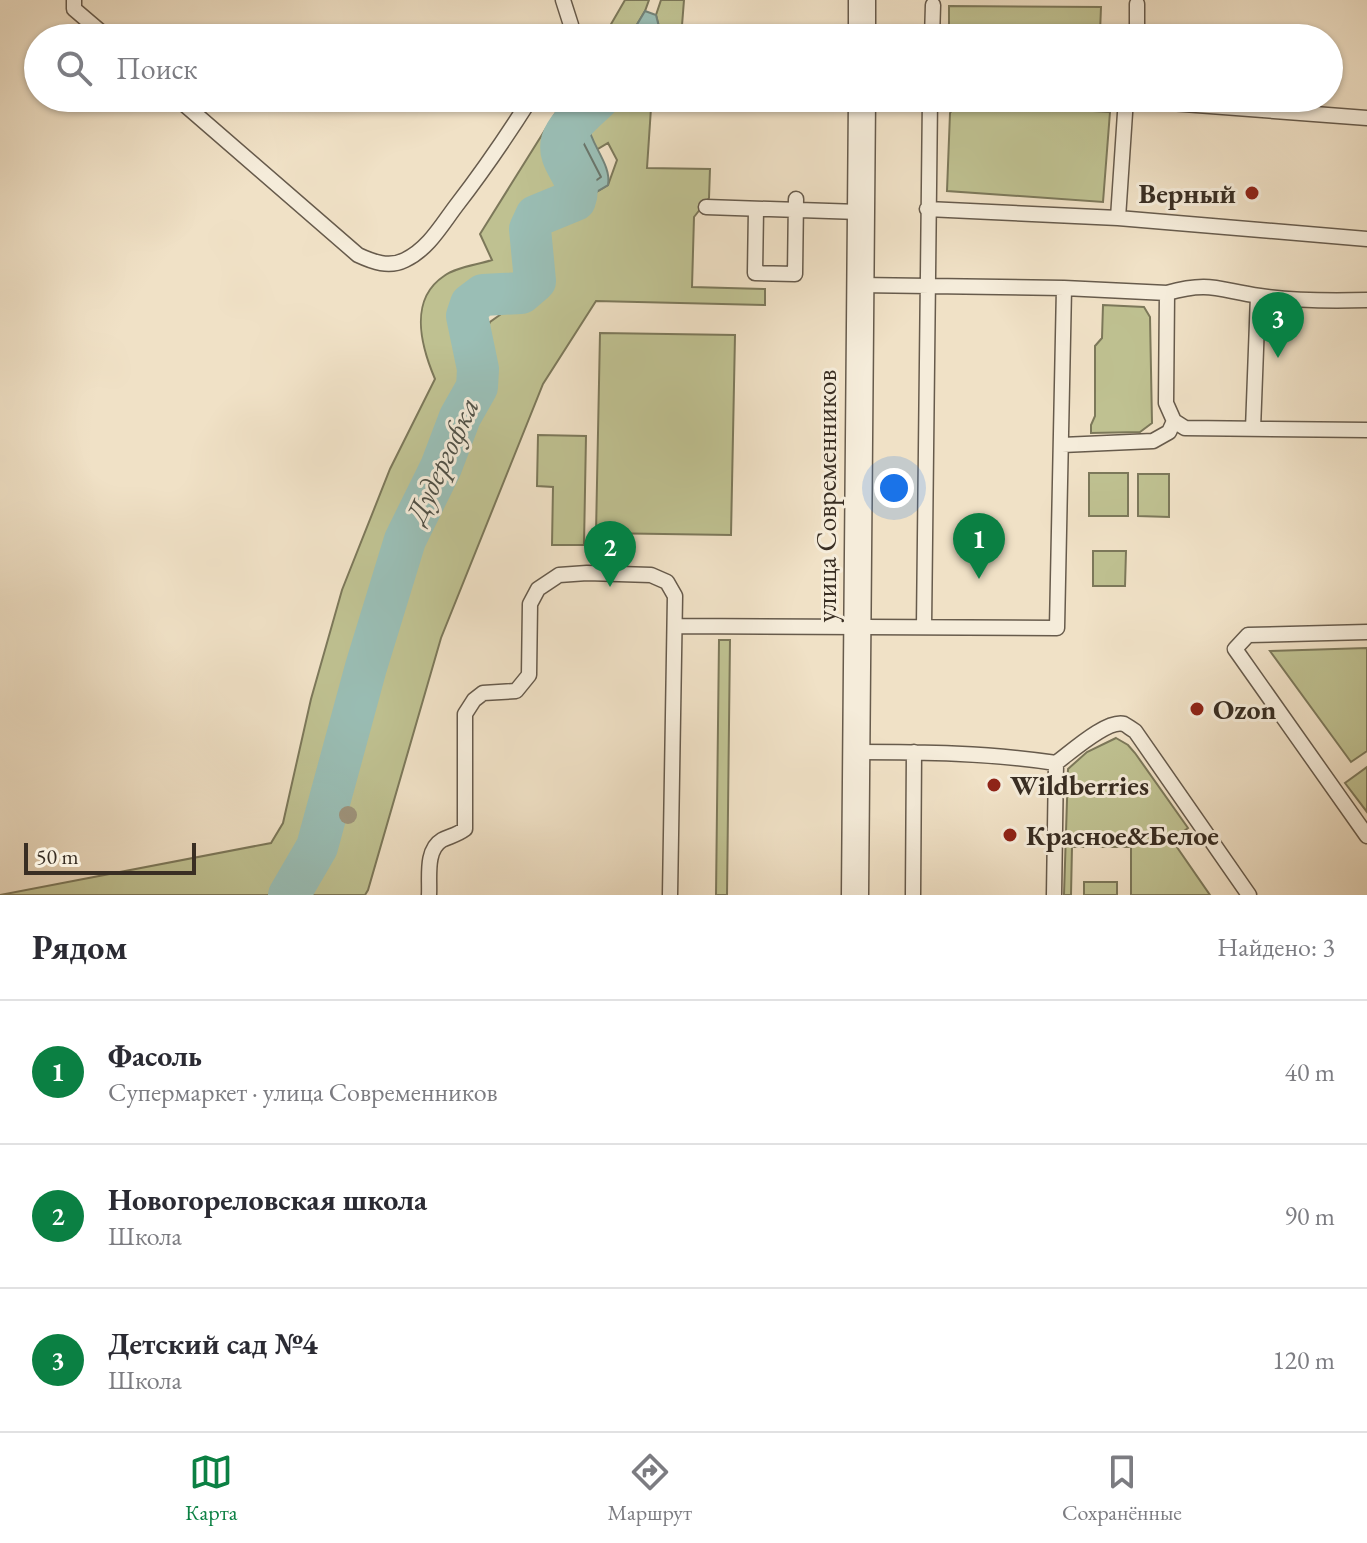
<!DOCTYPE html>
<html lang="ru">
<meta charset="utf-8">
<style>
:root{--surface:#fff;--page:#f2f2f3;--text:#2b2b33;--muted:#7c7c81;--line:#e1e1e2;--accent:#0b8043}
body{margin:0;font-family:"EB Garamond",serif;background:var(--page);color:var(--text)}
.scale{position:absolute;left:24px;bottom:20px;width:172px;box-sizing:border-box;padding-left:8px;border:4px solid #392e23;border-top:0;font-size:22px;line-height:28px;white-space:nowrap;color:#392e23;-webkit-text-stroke:6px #f5ecda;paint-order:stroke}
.you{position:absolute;left:894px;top:488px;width:28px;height:28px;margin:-20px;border:6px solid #fff;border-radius:50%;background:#1a73e8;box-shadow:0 0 0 12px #1a73e833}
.badge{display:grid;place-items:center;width:52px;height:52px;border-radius:50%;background:var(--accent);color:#fff;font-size:26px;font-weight:700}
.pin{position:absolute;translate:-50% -66px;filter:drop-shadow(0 2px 4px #0008)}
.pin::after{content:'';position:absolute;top:42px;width:28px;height:24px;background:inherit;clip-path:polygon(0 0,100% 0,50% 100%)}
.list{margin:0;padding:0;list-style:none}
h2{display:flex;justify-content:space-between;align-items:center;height:104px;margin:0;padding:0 32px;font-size:34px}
h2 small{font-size:26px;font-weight:400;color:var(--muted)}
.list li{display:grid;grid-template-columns:52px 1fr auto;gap:24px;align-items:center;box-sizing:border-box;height:144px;padding:0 32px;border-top:2px solid var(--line)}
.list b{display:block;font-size:30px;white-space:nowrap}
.list p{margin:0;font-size:26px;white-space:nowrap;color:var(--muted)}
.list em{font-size:26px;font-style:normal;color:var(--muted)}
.icon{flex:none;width:44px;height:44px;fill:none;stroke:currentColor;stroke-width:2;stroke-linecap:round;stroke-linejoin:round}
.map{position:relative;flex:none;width:1367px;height:895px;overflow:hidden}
.search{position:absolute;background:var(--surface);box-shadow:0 2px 6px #0004;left:24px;right:24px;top:24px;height:88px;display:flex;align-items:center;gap:20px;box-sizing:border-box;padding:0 28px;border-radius:44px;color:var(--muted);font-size:30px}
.sheet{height:536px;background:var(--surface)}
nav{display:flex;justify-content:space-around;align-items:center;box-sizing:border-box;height:112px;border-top:2px solid var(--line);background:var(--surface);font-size:22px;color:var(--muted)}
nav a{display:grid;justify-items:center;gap:4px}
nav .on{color:var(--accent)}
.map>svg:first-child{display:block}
.green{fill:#bfc191;stroke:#7c785a;stroke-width:2}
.water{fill:#9abeb5;stroke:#73847b;stroke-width:2}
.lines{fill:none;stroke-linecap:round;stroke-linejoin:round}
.shore{stroke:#6a766c;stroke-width:2}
.river{stroke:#9abeb5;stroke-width:42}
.lane-casing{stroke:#675b4c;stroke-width:17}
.street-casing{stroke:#675b4c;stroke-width:29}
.lane{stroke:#f5ecda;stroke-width:14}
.street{stroke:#f5ecda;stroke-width:26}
.tree{fill:#9e937b}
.poi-dot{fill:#8f2418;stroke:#f5ecda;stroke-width:3}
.labels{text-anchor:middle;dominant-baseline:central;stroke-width:6;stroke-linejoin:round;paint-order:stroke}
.poi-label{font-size:28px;font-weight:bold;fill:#392e23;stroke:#f5ecda;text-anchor:start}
.street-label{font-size:28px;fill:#392e23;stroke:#f5ecda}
.water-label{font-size:30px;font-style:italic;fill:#515248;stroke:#f5ecda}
</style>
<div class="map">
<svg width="1367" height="895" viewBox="0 0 1367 895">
<rect width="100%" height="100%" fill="#f0e1c6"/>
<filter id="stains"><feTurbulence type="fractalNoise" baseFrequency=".0025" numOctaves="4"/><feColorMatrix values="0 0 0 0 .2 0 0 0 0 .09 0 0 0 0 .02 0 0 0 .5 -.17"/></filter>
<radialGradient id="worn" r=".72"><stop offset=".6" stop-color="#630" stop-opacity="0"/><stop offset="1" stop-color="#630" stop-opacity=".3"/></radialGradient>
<path class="green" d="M625,0H649L645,11L629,38H603Z
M661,0H684L681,38H657L660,31L656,15Z
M949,6L1101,7L1100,33L1116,34V38H949Z
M565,98H587L563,122L554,154C563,169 571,179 566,196L532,211L522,227L531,269L525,284L472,294L458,317L476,371L363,620L316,816L294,871L280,895H0L271,843L283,823L311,699L342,590L390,469L435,379C421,346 408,300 444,276C456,267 477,265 492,260L480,234Z
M611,98H656L651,108L647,168L710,169L709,198L694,217L692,287L765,289V305L596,301L543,384L441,638L368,890L365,895H296L313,869L328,830L409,548L479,403L483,386L484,335L490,322L504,312L529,301L539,284L536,233L544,217L581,201L608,185L617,160L608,143L596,150L589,137L587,123Z
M958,103L1110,112L1103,202L947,191L950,113Z
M1103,305L1144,307L1150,317L1152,423L1140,432L1091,433V425L1095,416V346L1102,338Z
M600,333L735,335L731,535L596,533Z
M538,435L586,436L584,545H552L553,487L537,486Z
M1089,473H1128V516H1089Z
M1138,474H1169V517L1138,516Z
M1093,551H1126L1125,586H1093Z
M719,640H730L727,895H716Z
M1367,648V751L1351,762L1270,651Z
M1116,738L1128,745L1135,753L1188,828L1172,840L1210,895H1131V847H1072L1071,895H1064L1068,769L1087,752Z
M1367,767V812L1345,783Z
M1084,882H1117V895H1084Z"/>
<path class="water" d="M645,11L656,15L660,31L657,38H629Z
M587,98H611L588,124C590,144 612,165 608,185L581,201L566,196C572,175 557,160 550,141L563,122Z"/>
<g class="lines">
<path class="shore" d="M577,122L582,140L601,177L581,191L577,188L575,173L559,142L569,127Z"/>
<path class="river" d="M289,895L317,847L366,667L405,540L441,467L460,417L477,387L478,369L467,316L471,304L483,295L521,293L535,281L530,229L536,216L575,200C584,177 556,163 562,141C567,125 587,110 599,98"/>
<g class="lane-casing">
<path id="lane" d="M74,0V9L108,38
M563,0L571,25L568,38
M932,38L933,5
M1137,38V4
M177,98L358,255C373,262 389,268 405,260C428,249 441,226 456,206C483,171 507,136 531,98
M1104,98L1367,118
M706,207L859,212
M756,209L755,273L795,274L796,199
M927,209L1118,218L1367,239
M1118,218L1126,98
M1064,288L1167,293L1166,403L1174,421L1185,428L1367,430
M1167,293C1210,281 1218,290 1260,296C1295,301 1331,301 1367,300
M1253,429L1258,296
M1062,445L1153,441L1169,432L1174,421
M676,626L1057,628L1064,288L859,285
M924,627L930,98
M1367,632L1248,635L1235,649L1367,836
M857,752C923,752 990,753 1056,763C1070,753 1107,719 1124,724C1128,726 1131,729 1135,731L1249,895
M429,895C430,878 425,850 442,840C450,836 457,835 465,829V714L474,700L483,693L516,691L529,675L530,604L538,589L559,575L587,573L651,575L667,582L675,596L670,895
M913,895L914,752
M1054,895L1056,763"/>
</g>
<g class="street-casing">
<path id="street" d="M862,0V38
M855,895L862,98"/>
</g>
<use href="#lane" class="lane"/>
<use href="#street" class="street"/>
</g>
<circle class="tree" cx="348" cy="815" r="9"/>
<g class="poi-dot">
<circle cx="1252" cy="193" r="8"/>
<circle cx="1197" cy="709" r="8"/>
<circle cx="994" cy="785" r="8"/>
<circle cx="1010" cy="835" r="8"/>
</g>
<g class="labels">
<g class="poi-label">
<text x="1236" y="193" text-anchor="end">Верный</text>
<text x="1213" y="709">Ozon</text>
<text x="1010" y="785">Wildberries</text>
<text x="1026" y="835">Красное&amp;Белое</text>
</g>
<g class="street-label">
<text transform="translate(826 496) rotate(-90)">улица Современников</text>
</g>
<g class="water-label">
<text transform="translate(442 460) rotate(-65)">Дудергофка</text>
</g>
</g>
<rect width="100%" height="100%" filter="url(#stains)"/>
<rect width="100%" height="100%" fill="url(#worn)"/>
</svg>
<div class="scale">50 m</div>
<div class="you"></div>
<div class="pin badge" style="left:979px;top:579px">1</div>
<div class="pin badge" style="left:610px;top:587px">2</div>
<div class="pin badge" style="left:1278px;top:358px">3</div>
<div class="search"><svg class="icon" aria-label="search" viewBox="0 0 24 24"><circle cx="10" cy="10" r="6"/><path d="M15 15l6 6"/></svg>Поиск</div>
</div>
<section class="sheet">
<h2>Рядом<small>Найдено: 3</small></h2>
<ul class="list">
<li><span class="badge">1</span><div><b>Фасоль</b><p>Супермаркет · улица Современников</p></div><em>40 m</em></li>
<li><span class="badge">2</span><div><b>Новогореловская школа</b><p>Школа</p></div><em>90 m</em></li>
<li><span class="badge">3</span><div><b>Детский сад №4</b><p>Школа</p></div><em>120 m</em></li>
</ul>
</section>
<nav>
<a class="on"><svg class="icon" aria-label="map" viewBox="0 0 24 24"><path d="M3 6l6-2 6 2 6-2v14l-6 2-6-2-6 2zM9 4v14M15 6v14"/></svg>Карта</a>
<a><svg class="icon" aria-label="directions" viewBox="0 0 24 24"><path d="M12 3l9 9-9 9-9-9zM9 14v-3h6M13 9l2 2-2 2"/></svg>Маршрут</a>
<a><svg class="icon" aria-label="saved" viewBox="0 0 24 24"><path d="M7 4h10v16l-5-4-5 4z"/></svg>Сохранённые</a>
</nav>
